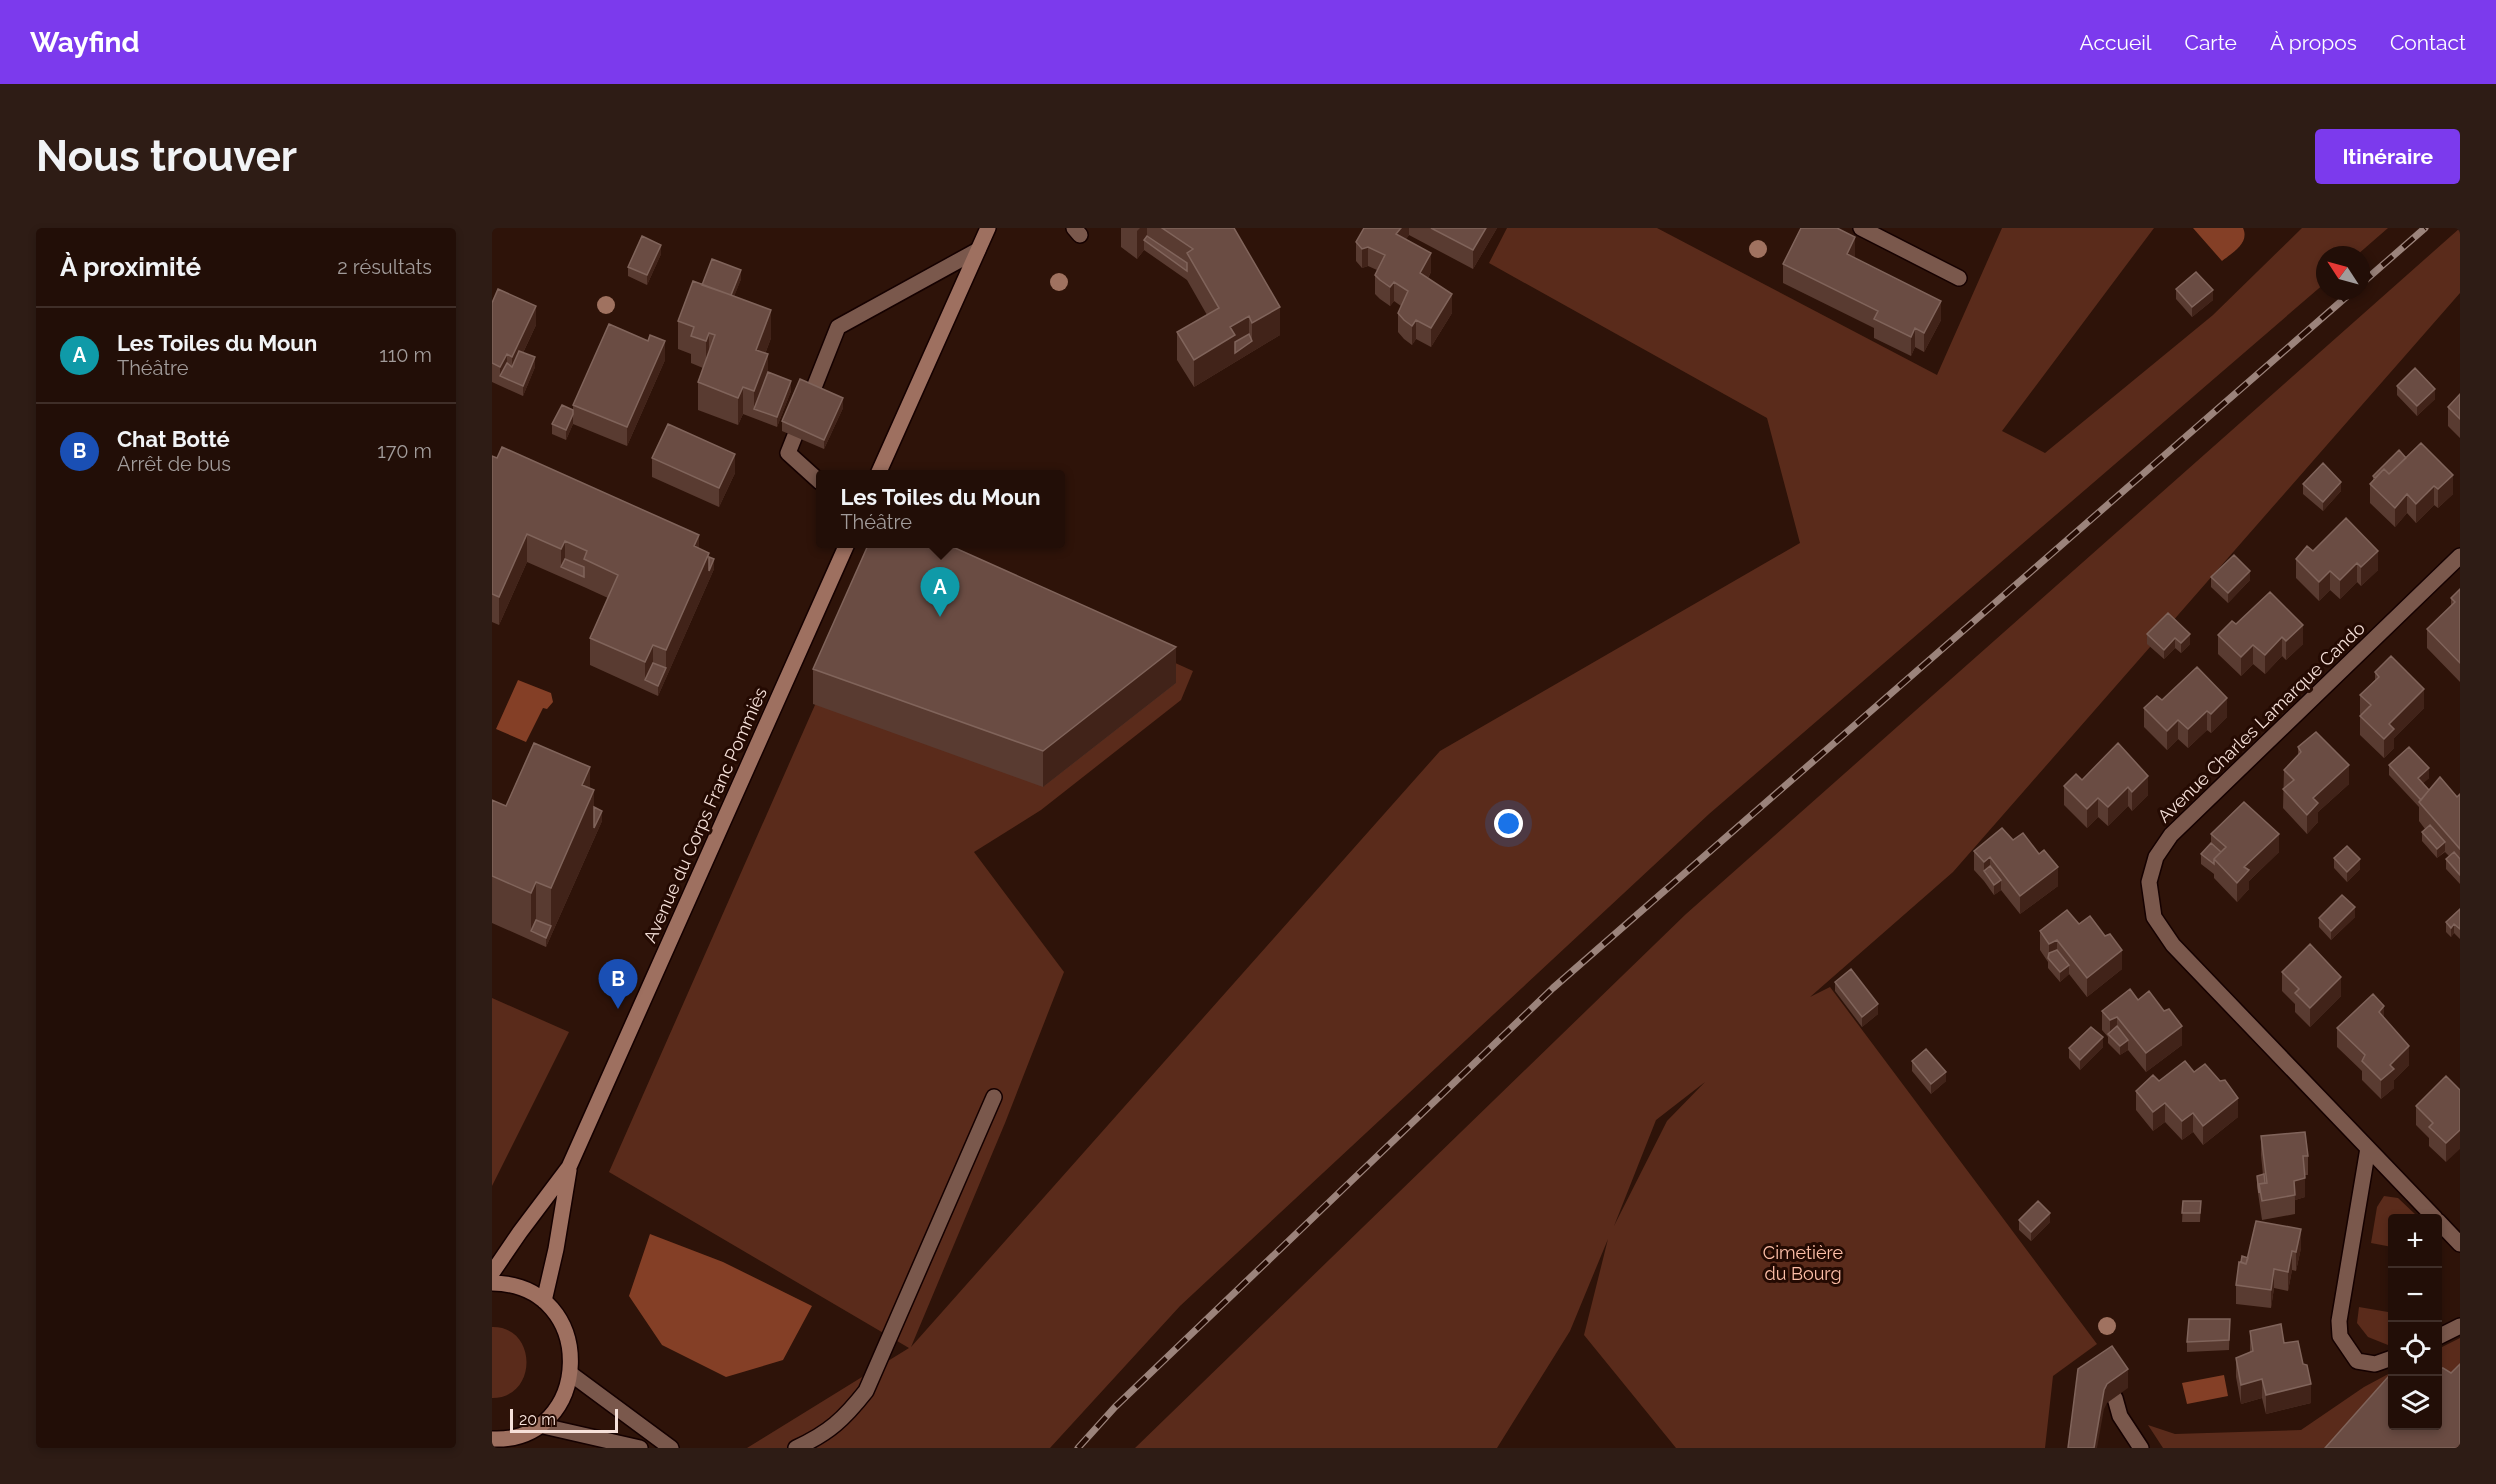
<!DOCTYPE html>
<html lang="fr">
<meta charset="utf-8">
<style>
:root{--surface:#220e07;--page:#2e1c15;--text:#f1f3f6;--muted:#a29c9b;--line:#3f2e28;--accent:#7c3aed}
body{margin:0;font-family:Raleway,sans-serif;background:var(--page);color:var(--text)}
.controls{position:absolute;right:18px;bottom:18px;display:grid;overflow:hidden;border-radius:6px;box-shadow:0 3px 9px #0003}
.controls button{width:54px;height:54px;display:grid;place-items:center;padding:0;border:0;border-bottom:2px solid var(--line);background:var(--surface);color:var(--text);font:30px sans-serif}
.compass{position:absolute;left:1824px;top:18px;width:54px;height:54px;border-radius:50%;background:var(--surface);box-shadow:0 3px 9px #0003;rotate:306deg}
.scale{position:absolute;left:18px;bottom:15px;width:108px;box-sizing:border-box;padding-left:6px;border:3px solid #f6e1da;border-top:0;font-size:16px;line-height:21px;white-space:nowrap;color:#f6e1da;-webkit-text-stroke:4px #240a02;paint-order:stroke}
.you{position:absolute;left:1017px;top:596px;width:21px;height:21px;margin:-15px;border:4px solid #fff;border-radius:50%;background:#1a73e8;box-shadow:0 0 0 9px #1a73e833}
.badge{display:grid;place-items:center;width:39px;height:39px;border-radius:50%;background:var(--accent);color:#fff;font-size:20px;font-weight:700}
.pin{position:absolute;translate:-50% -50px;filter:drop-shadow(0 2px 3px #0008)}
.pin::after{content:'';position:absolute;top:32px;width:21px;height:18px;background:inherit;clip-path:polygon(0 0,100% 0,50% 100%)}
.popup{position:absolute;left:324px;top:242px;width:249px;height:78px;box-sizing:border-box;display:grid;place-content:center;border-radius:6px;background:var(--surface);filter:drop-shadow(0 2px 4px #0005);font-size:20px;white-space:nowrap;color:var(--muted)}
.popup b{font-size:22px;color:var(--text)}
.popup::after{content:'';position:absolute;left:50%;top:100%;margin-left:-12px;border:12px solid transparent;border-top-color:var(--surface)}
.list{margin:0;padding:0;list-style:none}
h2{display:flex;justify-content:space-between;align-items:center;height:78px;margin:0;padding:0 24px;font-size:26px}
h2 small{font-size:20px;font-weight:400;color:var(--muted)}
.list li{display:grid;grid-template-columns:39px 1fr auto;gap:18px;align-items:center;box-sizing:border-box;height:96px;padding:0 24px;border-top:2px solid var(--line)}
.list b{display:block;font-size:22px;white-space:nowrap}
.list p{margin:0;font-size:20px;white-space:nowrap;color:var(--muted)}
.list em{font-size:20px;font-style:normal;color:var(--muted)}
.icon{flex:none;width:33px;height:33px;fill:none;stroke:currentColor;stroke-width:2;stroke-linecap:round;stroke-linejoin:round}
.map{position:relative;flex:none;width:1968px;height:1220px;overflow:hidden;border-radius:6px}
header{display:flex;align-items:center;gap:36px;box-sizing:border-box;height:84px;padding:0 30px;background:var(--accent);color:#fff}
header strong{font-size:28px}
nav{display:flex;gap:33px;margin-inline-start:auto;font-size:21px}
.intro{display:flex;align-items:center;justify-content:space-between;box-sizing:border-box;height:144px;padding:0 36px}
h1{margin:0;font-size:42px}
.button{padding:15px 27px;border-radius:6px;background:var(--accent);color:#fff;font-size:21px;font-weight:700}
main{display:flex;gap:36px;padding:0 36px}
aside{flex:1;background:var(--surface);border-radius:6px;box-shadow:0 3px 9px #0003}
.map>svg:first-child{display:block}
.green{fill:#5a2b1b;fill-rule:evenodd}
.water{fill:#843f26}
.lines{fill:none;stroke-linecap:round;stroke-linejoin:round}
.lane-casing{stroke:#150100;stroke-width:18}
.street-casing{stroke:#150100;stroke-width:18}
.secondary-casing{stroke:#150100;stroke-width:18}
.lane{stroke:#7a584c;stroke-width:15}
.street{stroke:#7a584c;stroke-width:15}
.secondary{stroke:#9e7060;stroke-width:15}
.rail-casing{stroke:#9b837b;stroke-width:7}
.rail{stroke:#240a02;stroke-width:4.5;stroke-dasharray:14;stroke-linecap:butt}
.tree{fill:#a07260}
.wall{fill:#593b31}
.shaded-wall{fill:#412319}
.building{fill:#6a4c43;stroke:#80645b;stroke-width:1.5}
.labels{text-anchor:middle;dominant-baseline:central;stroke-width:6;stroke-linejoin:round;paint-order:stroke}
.street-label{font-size:18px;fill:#f6e1da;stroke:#240a02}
.park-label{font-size:18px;fill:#febfa8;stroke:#240a02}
</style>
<header>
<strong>Wayfind</strong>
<nav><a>Accueil</a><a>Carte</a><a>À propos</a><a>Contact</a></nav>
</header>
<div class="intro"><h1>Nous trouver</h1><a class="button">Itinéraire</a></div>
<main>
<aside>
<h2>À proximité<small>2 résultats</small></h2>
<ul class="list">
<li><span class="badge" style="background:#0f9aa8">A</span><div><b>Les Toiles du Moun</b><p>Théâtre</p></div><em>110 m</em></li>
<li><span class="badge" style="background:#1a4fb4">B</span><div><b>Chat Botté</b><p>Arrêt de bus</p></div><em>170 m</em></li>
</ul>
</aside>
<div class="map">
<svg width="1968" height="1220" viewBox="0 0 1968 1220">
<rect width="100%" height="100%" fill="#2e1309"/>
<path class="green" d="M1015,0H1165L1445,147L1510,0H1662L1510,203L1553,225L1721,87L1810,0H1896L1865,27H1833V55L1217,586L688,1078L558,1220H255L417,1120L117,944L394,316H420L701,443L689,472L549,582L482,624L572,744L513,895L419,1119L948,523L1308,315L1275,190L997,35Z
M1968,0V65L1461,644L1318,769L1338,759L1605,1116L1561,1148L1553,1220H1184L1092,1107L1116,1011L1078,1103L1005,1220H643L1194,686ZM1213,854L1175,893L1122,998L1164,892Z
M0,770L77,804L0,958Z
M1892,968L1906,970L1924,987L1920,990H1900V1019L1879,1015L1885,979Z
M1900,1061V1115L1896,1117L1876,1109L1865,1095L1867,1079L1896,1084Z
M0,1099C46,1098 46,1170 0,1170Z
M1968,1110V1220H1671L1656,1197L1683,1206L1809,1202L1872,1159L1900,1144V1198H1946V1121Z"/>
<path class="water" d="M1701,0H1751C1758,15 1740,25 1730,33Z
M26,452L59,465L61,474L55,481L51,480L34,514L4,501Z
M158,1006L231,1034L320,1078L291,1132L234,1149L170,1117L137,1068Z
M1732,1147L1736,1168L1695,1176L1690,1155Z"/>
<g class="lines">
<g class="lane-casing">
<path id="lane" d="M582,0L588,7
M1369,0L1467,50
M328,254L296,225L346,99L486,22
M79,1146L179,1220
M47,1197L148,1220
M304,1220C337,1205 352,1191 374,1163L502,869"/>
</g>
<g class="street-casing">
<path id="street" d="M1876,920L1847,1093L1848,1108L1865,1133L1883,1136L1900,1130
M1943,990L1681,717L1662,689L1657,654L1664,629L1679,607L1968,328
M1946,993L1968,1016
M1946,1109L1968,1098
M1623,1170L1628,1188L1649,1220"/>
</g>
<g class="secondary-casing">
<path id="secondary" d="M386,246L496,0
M0,1045L28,1004L77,939L355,316
M0,1055C108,1056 101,1216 0,1211
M52,1073L64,1021L77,942"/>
</g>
<use href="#lane" class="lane"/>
<use href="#street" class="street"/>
<use href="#secondary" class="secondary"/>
<g class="rail-casing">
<path id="rail" d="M1869,56L1933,0
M586,1220L623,1179L1061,760L1861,63"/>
</g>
<use href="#rail" class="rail"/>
</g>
<g class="tree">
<circle cx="1266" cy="21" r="9"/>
<circle cx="567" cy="54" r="9"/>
<circle cx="114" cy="77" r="9"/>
<circle cx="1615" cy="1098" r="9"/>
</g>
<path class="wall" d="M629,0H742L788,107L702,159L685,132V104L715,87L695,52L652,22L645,31L629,19Z
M872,0H1005L981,41L917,7L914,11L939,44L936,50L960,85L939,119L924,111L920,117L912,111L906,104V85L909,78L902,73L898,78L888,71L883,66V47L885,42L876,38L870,40L864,33V14Z
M169,26L155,57L136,48V39Z
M1363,28L1362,29L1449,92L1432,124L1423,119L1419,128L1382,110V100L1291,55V36Z
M249,51L242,68L279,110L273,126L276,144L299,163L285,199L251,186L246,197L206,182V154L211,140L199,135V126L186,121V93L210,57Z
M1684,61L1721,72L1700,89L1684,71Z
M0,75L44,97L31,125L43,139L31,168L0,154Z
M173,132L135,218L81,196L74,212L60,206V196L81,182V177Z
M1905,158L1943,171L1925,188L1905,167Z
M1968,166V210L1956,198V179Z
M351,180L332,221L290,203V193Z
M0,228L207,320L217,329L222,341L166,468L98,437V410L116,370L92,359L35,334L7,397L0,394Z
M160,230L243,245L227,279L160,249Z
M1914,230L1961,266L1946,280L1942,277L1924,295L1915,285L1903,299L1878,275V256L1881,252V248Z
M1811,256L1849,263L1831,283L1811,266Z
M1821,323L1886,342L1869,358L1865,354L1848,371L1838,362L1827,373L1804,350V331Z
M1719,349L1758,352L1736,375L1719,359Z
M1968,361V454L1935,420V401L1959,378V370Z
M1778,364L1811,416L1794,432L1790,428L1773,446L1761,436L1749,448L1726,426V407L1744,396Z
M1676,385L1698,416L1689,425L1683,420L1672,431L1655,416V406Z
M1705,439L1735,489L1719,505L1715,502L1696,520L1686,511L1675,522L1652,499V480L1670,472Z
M321,441L684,455L551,559L321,476Z
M1883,444L1932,480L1902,510V520L1892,530L1868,507V488L1869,487L1868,486V467L1883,452Z
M1626,515L1656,567L1640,583L1636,578L1616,598L1606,589L1595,600L1572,577V558L1590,552Z
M1806,519L1857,556L1826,584V594L1815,606L1791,580L1792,542L1806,528Z
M1897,537L1937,550L1931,555L1937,562L1965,569L1968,566V656L1954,641V631L1957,628L1953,624L1945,630L1930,613V604L1933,601L1927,593V579L1897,547Z
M98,560L102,579L110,593L54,719L0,695V572L14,578Z
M1719,606L1787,624L1757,653V661L1745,674L1722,650V646L1709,636V626L1719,615Z
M1521,612L1566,658L1528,686L1509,662L1502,667L1492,653L1482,642V623Z
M1842,630L1868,641L1855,654L1842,640Z
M1968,681V711L1962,705L1959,709L1954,704V694Z
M1863,689L1839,712L1827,699V690Z
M1587,696L1630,741L1595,769L1577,746L1568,754L1556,740V734L1548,722V703Z
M1790,744L1849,768L1818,799L1803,784V776L1790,763Z
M1343,754L1386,786L1370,799L1343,763Z
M1646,772L1690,817L1654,844L1636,822L1628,827L1616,815V809L1610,802V783Z
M1892,790L1917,837L1902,852V860L1889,871L1870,852V843L1845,819V800Z
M1611,819L1588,842L1577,830V820Z
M1420,833L1454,853L1439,866L1420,843Z
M1702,844L1746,889L1711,917L1701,904L1690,912L1673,894L1661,903L1644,882V863L1667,853Z
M1968,862L1954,934L1937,918V910L1924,897V878Z
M1769,908L1816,928V947H1813V969L1803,972V986L1770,992L1765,958V948L1771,947L1769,927Z
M1691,973H1709L1708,994H1690Z
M1527,992L1558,994L1539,1013L1527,1002Z
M1809,1020L1804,1043L1800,1042L1796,1063L1782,1060L1779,1080L1744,1076V1057L1749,1034L1756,1030Z
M1738,1091L1737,1122L1695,1124V1114Z
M1758,1103L1792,1115L1811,1136L1819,1175L1774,1186L1770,1170L1749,1176L1744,1149V1130L1758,1124Z"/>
<path class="shaded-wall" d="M648,0H655V15L652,12V22L645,31V3Z
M909,0H917V7L904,25V6Z
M994,0H1005L981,41V22Z
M1363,9V28L1355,45V26Z
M169,17V26L155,57V47Z
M876,19V38L870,40V21Z
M939,25V44L928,64V45Z
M249,42V51L233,92V83Z
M902,54V73L898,78V59Z
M1721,62V72L1700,89V79Z
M960,66V85L939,119V100Z
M1449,73V92L1432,124V105Z
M44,78V97L20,148V129Z
M788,79V107L702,159V132L738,99L757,88V116L760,113V95Z
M279,82V110L264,150V122Z
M924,92V111L920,117V98Z
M1423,100V119L1419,128V109Z
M217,105V132L214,141V113Z
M173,113V132L135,218V199Z
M15,126V145L8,148V139Z
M276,126V154L262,181V163Z
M43,129V139L31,168V158Z
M299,153V163L285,199V189Z
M251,159V186L246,197V170Z
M1943,161V171L1925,188V178Z
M351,170V180L332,221V212Z
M81,186V196L74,212V202Z
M243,226V245L227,279V260Z
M1961,247V266L1946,280V261Z
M1849,254V263L1831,283V274Z
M1942,258V277L1924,295V276Z
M1915,266V285L1903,299V280Z
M35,306V334L7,397V369Z
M207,307V335L202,318Z
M73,313V341L69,339V321Z
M1886,323V342L1869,358V339Z
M217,325V343L222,331V341L174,450V422Z
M1865,335V354L1848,371V352Z
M1758,343V352L1736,375V365Z
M1838,343V362L1827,373V354Z
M1811,397V416L1794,432V413Z
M1698,406V416L1689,425V415Z
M1790,409V428L1773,446V427Z
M1683,410V420L1672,431V422Z
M161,417V445L153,452V462V434Z
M1761,417V436L1749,448V429Z
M684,419V455L551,559V523Z
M174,440V450L166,468V458Z
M1932,461V480L1902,510V520L1892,530V511L1897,496Z
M1735,470V489L1719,505V486Z
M1715,483V502L1696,520V501Z
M1686,492V511L1675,522V503Z
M1857,537V556L1826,584V594L1815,606V587L1821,570Z
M98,539V573L102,562V600L110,583V593L54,719V710L59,698V660L90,557Z
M1937,540V550L1926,560V550Z
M1656,548V567L1640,583V564Z
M1636,559V578L1616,598V579Z
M1606,570V589L1595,600V581Z
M1787,606V624L1757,653V661L1745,674V655L1752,639Z
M1953,614V623L1945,630V621Z
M1498,629V648L1492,643V634Z
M1868,631V641L1855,654V644Z
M1566,639V658L1528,686V668Z
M1509,652V662L1502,667V657Z
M44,654V701L39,703V665Z
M1863,679V689L1839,712V703Z
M1962,696V705L1959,709V700Z
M1565,712V731H1557V716Z
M1630,722V741L1595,769V750Z
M1577,737V746L1568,754V744Z
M1849,749V768L1818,799V780Z
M1386,776V786L1370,799V789Z
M1892,778V797L1887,784Z
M1625,789V808H1618V792Z
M1690,798V817L1654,844V825Z
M1611,809V819L1588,842V832Z
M1636,812V822L1628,827V818Z
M1917,818V837L1902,852V860L1889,871V852L1898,837Z
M1454,844V853L1439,866V856Z
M1746,870V889L1711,917V898Z
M1673,875V894L1661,903V884Z
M1701,885V904L1690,912V893Z
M1968,902V921L1954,934V915Z
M1813,950V969L1803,972L1802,953Z
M1558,985V994L1539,1013V1004Z
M1809,1001V1020L1804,1043V1024Z
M1800,1023V1042L1796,1063V1044Z
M1782,1041V1060L1779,1080V1062Z
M1636,1141V1160L1615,1175L1612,1181L1605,1220H1602L1612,1162L1615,1156Z
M1770,1151V1170L1749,1176V1157Z
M1819,1156V1175L1774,1186V1167Z"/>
<path class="building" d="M670,0H742L788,79L760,95L757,88L738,99L743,107L702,132L685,104L727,80L695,25L701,21Z
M872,0H909L904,6L939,25L928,45L960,66L939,100L924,92L920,98L912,92L906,85L916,63L902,54L898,59L888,52L883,47L893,27L876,19L870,21L864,14Z
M939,0H994L981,22Z
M1309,0H1345L1363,9L1355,26L1449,73L1432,105L1423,100L1419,109L1382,91L1386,83L1291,36Z
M150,8L169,17L155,47L136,39Z
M655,8L695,35V43L652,12Z
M220,31L249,42L239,67L210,57Z
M1704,44L1721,62L1700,79L1684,61Z
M201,53L279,82L264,122L276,126L262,163L251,159L246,170L206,154L223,107L217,105L214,113L199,108L202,99L186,93Z
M6,61L44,78L20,129L15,126L8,139L0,135V75Z
M117,96L156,113L158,107L173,113L135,199L81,177Z
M757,106L760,113L743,125V114Z
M27,123L43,129L31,158L8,148L15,135L20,139Z
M1923,140L1943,161L1925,178L1905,158Z
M276,144L299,153L285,189L262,181Z
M308,151L351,170L332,212L290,193Z
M1968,166V191L1956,179Z
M70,177L81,182V186L74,202L60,196Z
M176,196L243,226L227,260L160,230Z
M1929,215L1961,247L1946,261L1942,258L1924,276L1915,266L1903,280L1878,256L1892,241L1897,246Z
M10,219L207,307L202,318L217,325L174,422L161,417L153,434L98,410L126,347L92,331L95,323L73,313L69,321L35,306L7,369L0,366V228L5,230Z
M1907,222L1914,230L1897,246L1892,241L1883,250L1881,248Z
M1831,235L1849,254L1831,274L1811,256Z
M1854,290L1886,323L1869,339L1865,335L1848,352L1838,343L1827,354L1804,331L1815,318L1821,323Z
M377,315H452L684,419L551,523L321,441Z
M1742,327L1758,343L1736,365L1719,349Z
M217,329L222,331L217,343Z
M73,331L92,339V349L69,339Z
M1968,361V435L1935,401L1963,374L1959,370Z
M1778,364L1811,397L1794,413L1790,409L1773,427L1761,417L1749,429L1726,407L1740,393L1744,396Z
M1676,385L1698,406L1689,415L1683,410L1672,422L1655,406Z
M1899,428L1932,461L1897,496L1902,501L1892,511L1868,488L1879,477L1868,467L1887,449L1883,444Z
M161,435L174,440L166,458L153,452Z
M1705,439L1735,470L1719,486L1715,483L1696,501L1686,492L1675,503L1652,480L1665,468L1670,472Z
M1824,504L1857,537L1821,570L1826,575L1815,587L1791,561L1802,552L1792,542L1809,524L1806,519Z
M42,515L98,539L90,557L102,562L59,660L44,654L39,665L0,648V572L14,578Z
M1626,515L1656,548L1640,564L1636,559L1616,579L1606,570L1595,581L1572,558L1584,546L1590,552Z
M1917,519L1937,540L1926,550L1937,562L1929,572L1897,537Z
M1948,549L1965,569L1968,566V621L1927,574Z
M1752,574L1787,606L1752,639L1757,642L1745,655L1722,631L1734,619L1719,606Z
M102,579L110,583L102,600Z
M1938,597L1953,614L1945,621L1930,604Z
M1510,600L1521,612L1531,605L1547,626L1552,622L1566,639L1528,668L1498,629L1492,634L1482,623Z
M1719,615L1729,624L1722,631V636L1709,626Z
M1855,618L1868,631L1855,644L1842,630Z
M1962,624L1968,631V647L1954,631Z
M1498,638L1509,652L1502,657L1492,643Z
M1850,667L1863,679L1839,703L1827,690Z
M1968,681V701L1962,696L1959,700L1954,694Z
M1575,682L1587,696L1598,688L1613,708L1618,706L1630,722L1595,750L1565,712L1557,716L1548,703Z
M44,692L59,698L54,710L39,703Z
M1818,716L1849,749L1818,780L1803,765L1807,761L1790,744Z
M1565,722L1577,737L1568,744L1556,730L1557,725Z
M1359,741L1386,776L1370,789L1343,754Z
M1638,761L1646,772L1657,763L1672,783L1677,781L1690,798L1654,825L1625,789L1618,792L1610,783Z
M1881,766L1892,778L1887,784L1917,818L1898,837L1902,841L1889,852L1870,833L1873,827L1845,800Z
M1625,798L1636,812L1628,818L1616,806Z
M1599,799L1611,809L1588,832L1577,820Z
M1434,821L1454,844L1439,856L1420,833Z
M1693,833L1702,844L1713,836L1728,853L1733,852L1746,870L1711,898L1701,885L1690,893L1673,875L1661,884L1644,863L1661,847L1667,853Z
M1954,848L1968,862V902L1954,915L1937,899L1941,895L1924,878Z
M1813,904L1816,928H1811L1813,950L1802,953L1803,967L1770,973L1767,956L1775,955L1769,908Z
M1772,946L1773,955L1767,956V965L1765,948Z
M1546,973L1558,985L1539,1004L1527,992Z
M1691,973H1709L1708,985H1690Z
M1764,993L1809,1001L1804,1024L1800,1023L1796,1044L1782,1041L1779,1062L1744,1057L1747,1034L1754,1036Z
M1750,1028L1756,1030L1754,1036L1749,1034Z
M1697,1091H1738L1737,1112L1695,1114Z
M1789,1096L1792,1115L1806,1113L1811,1136L1815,1137L1819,1156L1774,1167L1770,1151L1749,1157L1744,1130L1761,1123L1758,1103Z
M1620,1118L1636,1141L1615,1156L1612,1162L1602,1220H1576L1586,1141Z
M1968,1136V1220H1833L1896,1149L1900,1152V1197H1946V1140H1951L1959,1145Z"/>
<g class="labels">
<g class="street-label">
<text transform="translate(1769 494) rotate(-44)">Avenue Charles Lamarque Cando</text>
<text transform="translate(213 587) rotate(-66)">Avenue du Corps Franc Pommiès</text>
</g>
<g class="park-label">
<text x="1311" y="1024">Cimetière<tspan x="1311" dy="21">du Bourg</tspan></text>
</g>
</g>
</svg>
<div class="controls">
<button>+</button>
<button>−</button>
<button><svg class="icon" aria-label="locate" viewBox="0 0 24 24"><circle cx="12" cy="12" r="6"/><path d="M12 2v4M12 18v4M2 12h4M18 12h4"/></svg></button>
<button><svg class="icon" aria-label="layers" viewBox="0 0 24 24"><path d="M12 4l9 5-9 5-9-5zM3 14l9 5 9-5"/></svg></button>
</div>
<svg class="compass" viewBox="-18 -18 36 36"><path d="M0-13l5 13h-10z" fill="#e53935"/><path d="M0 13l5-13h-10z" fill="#a29c9b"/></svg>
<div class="scale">20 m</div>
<div class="you"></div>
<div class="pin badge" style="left:448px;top:389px;background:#0f9aa8">A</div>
<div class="popup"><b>Les Toiles du Moun</b>Théâtre</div>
<div class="pin badge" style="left:126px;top:781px;background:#1a4fb4">B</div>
</div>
</main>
